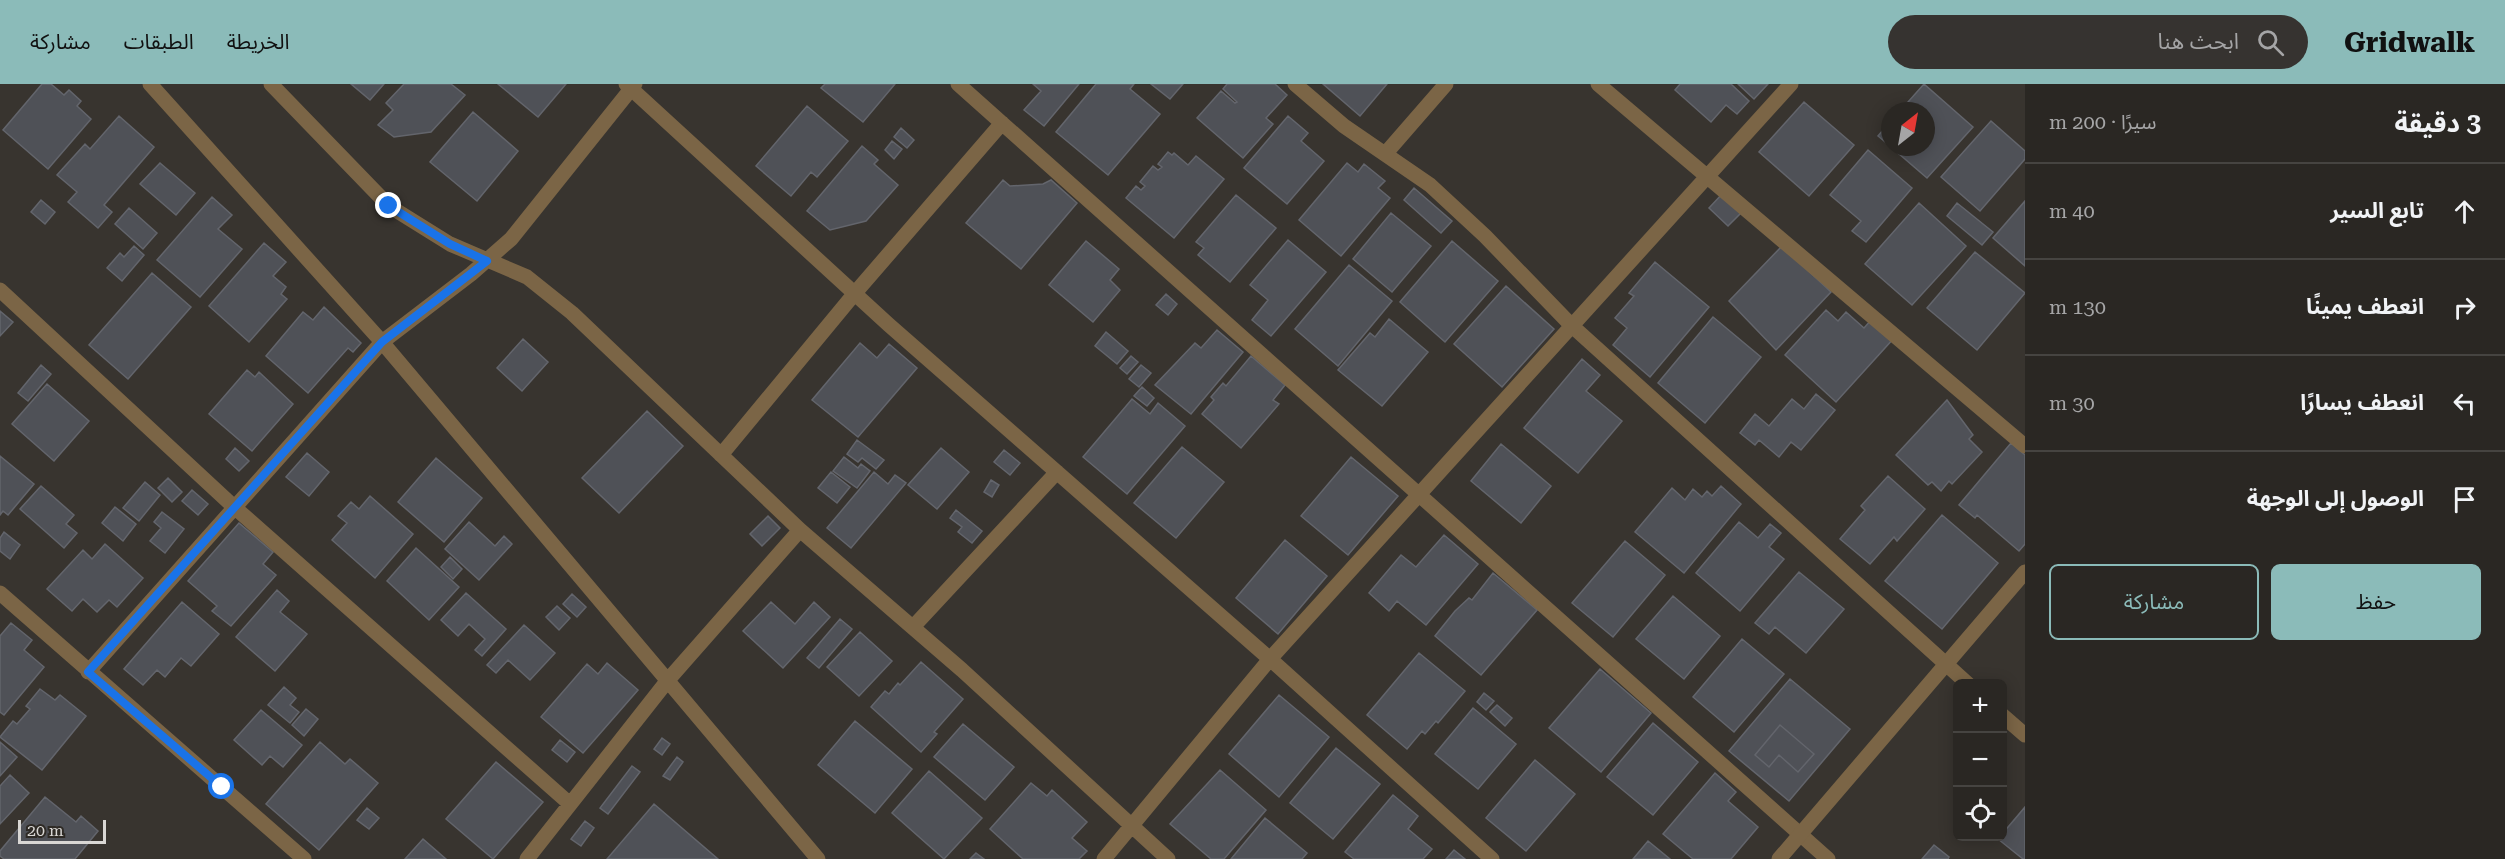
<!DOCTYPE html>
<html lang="ar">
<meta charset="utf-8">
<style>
:root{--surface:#2a2723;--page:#363330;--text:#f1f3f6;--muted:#a5a5a6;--line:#464441;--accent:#8bbbb9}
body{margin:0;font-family:"Roboto Serif","Noto Sans Arabic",serif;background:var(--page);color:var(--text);direction:rtl}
.controls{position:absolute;right:18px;bottom:18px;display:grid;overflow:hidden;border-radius:9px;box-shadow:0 3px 15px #0003}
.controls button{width:54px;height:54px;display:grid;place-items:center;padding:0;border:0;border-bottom:2px solid var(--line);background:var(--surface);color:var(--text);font:30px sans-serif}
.compass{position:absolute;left:1881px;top:18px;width:54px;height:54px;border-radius:50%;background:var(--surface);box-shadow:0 3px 15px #0003;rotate:31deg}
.scale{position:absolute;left:18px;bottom:15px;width:88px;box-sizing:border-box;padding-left:6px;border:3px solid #d9d7d4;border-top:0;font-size:16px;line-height:21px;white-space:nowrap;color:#d9d7d4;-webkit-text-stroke:4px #2e2a25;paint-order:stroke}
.stop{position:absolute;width:18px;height:18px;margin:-14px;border:4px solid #1a73e8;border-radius:50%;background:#fff}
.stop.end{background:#1a73e8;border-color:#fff;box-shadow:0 2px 6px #0008}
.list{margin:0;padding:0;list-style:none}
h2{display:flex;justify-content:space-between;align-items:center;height:78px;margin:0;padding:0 24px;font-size:26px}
h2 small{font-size:20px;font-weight:400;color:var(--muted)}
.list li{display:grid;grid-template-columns:39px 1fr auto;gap:18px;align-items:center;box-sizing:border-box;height:96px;padding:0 24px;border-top:2px solid var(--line)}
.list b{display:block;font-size:22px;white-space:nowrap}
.list em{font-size:20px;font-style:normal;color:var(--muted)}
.actions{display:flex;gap:12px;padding:18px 24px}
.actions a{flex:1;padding:14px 0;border:2px solid var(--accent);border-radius:9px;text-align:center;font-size:21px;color:var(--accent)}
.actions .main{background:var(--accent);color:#111}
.icon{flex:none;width:33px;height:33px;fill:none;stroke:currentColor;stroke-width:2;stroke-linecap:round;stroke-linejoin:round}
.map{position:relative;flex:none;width:2025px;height:775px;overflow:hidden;direction:ltr}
header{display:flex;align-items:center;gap:36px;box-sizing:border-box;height:84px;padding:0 30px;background:var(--accent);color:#111}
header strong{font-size:28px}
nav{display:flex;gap:33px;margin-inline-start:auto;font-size:21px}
.search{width:420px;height:54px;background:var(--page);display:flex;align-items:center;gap:15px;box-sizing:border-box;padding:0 21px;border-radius:33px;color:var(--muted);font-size:22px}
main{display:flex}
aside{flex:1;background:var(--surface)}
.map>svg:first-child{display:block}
.building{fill:#4f5157;stroke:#63656c;stroke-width:1.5;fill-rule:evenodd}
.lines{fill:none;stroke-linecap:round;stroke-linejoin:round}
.minor{stroke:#7b6546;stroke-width:15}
.tertiary{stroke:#7b6546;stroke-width:15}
.route{stroke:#1a73e8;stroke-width:8}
</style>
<header>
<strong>Gridwalk</strong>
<div class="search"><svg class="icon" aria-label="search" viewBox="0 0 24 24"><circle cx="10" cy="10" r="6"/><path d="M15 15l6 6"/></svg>ابحث هنا</div>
<nav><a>الخريطة</a><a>الطبقات</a><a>مشاركة</a></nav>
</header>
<main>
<aside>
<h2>3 دقيقة<small>سيرًا · 200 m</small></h2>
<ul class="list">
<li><svg class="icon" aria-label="ahead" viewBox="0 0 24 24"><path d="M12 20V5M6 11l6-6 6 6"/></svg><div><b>تابع السير</b></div><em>40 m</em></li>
<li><svg class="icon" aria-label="right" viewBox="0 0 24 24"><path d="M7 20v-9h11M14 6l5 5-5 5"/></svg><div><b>انعطف يمينًا</b></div><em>130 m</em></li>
<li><svg class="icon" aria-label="left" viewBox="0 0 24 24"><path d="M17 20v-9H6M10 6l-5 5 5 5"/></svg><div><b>انعطف يسارًا</b></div><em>30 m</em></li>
<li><svg class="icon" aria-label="arrive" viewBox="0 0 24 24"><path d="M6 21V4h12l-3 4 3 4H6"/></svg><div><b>الوصول إلى الوجهة</b></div></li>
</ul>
<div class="actions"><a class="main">حفظ</a><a>مشاركة</a></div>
</aside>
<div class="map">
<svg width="2025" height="775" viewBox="0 0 2025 775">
<rect width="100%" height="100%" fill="#38342f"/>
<path class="building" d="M42,0H51L64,11L69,6L81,17L77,22L91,35L48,85L3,46Z
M351,0H384L370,16Z
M404,0H451L465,11L431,48L394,53L378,41L393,26L386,19Z
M498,0H566L538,33Z
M825,0H895L863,38L821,4Z
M1033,0H1079L1044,42L1024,26L1041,7Z
M1096,0H1134L1130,5L1160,30L1108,91L1056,48Z
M1151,0H1183L1170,15Z
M1227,0H1275L1287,11L1266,34L1273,40L1243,74L1197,34L1221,7L1235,19L1237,18L1223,5Z
M1323,0H1387L1360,32Z
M1680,0H1731L1749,17L1737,30L1726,21L1711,38L1675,6Z
M1738,0H1768L1754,15Z
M1924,0L1973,43L1927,94L1891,63H1926V27H1900Z
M1804,18L1854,61L1809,112L1759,68Z
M807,22L848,57L817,93L811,88L791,112L756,82Z
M473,28L518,67L477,117L430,78Z
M119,32L154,63L104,121L112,128L98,144L68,118L77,108L57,91L85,60L90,65Z
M1288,32L1308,49L1301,57L1324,77L1287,120L1244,84Z
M1991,37L2025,67V75L1980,127L1941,93Z
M1890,38V62L1878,52Z
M901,44L914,56L907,64L894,53Z
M892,57L902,65L894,75L885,66Z
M862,62L878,76L874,80L898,101L866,137L830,146L807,127Z
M1868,66L1912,104L1866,158L1852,147L1861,137L1830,111Z
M1168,68L1172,71L1174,69L1188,81L1196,72L1224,95L1174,154L1126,114L1136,102L1141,106L1145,102L1140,98L1153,82L1158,86L1162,83L1158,80Z
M160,79L195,109L176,131L140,100Z
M1347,79L1358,88L1364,80L1385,97L1378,104L1390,114L1341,172L1299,136Z
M1003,96L1010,102L1043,100L1051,96L1077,119L1021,185L966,139Z
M1414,104L1452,137L1441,149L1404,116Z
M1723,109L1743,127L1728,142L1709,124Z
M1236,111L1276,144L1230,198L1198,171L1204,164L1196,158Z
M212,113L232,131L218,145L242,165L200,213L157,176Z
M41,116L55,128L45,140L31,128Z
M2025,117V182L1993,154Z
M1919,119L1966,162L1912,221L1865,180Z
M1957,119L1993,148L1982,161L1947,132Z
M129,124L157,149L143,165L115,140Z
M1391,129L1431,162L1392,208L1353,175Z
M1288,156L1326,188L1271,252L1252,236L1268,216L1250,201Z
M1086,157L1119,185L1110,196L1120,206L1093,238L1049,201Z
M1452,157L1498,197L1445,258L1400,218Z
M264,159L286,178L273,192L286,203L281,210L287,215L249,258L209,222Z
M134,162L144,171L122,197L107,184L120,169L124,173Z
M1782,162L1831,208L1776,266L1729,217Z
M1975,168L2025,209L1977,266L1927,224Z
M1655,178L1709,223L1650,293L1613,261L1627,244L1615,234L1634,212L1629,209Z
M1349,181L1392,217L1338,282L1295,245Z
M152,189L191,223L128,295L89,261Z
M1506,202L1554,245L1502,303L1454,260Z
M1166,210L1177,220L1168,231L1156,221Z
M324,223L361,259L353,268L348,264L308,309L266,272L303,228L313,236Z
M1826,226L1838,237L1846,228L1864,244L1872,235L1894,254L1836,318L1785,271Z
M0,227L13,238L0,252Z
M1713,233L1761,273L1705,339L1658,299Z
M1389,235L1428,268L1382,322L1338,286L1370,249L1375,253Z
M1217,246L1243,268L1191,330L1155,301L1195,259L1201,264Z
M1106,248L1128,267L1117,280L1095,262Z
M523,255L548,278L522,307L497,284Z
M860,259L877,274L889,260L917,284L858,353L812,316Z
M1131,272L1138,278L1127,290L1120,284Z
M1251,272L1285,301L1273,316L1279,320L1241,364L1202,330L1214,316L1211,313L1223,299L1226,302Z
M1582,275L1600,291L1586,307L1622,337L1578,389L1524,344Z
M41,281L51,290L28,317L18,309Z
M1141,281L1151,289L1139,303L1129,295Z
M247,286L255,293L259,288L293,320L252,367L209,330Z
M47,300L89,337L54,377L12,340Z
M1142,303L1154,314L1147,322L1134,312Z
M1816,310L1835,326L1801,366L1791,358L1779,373L1759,356L1755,361L1740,349L1755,330L1769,342L1792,315L1804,325Z
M1132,315L1150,330L1158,319L1185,342L1127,410L1083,373Z
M1947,316L1973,351L1969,355L1982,368L1952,400L1949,397L1941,407L1932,398L1928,401L1896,371Z
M647,327L683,362L619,429L582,394Z
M857,356L884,376L876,385L862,374L858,378L847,370Z
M2011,359L2025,371V460L2019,467L1977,431L1975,434L1959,421Z
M1501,360L1551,402L1521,439L1471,397Z
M1182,363L1224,398L1176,454L1134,419Z
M235,364L249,377L239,387L226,375Z
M941,364L969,388L937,425L908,401Z
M1004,366L1020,379L1010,391L994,378Z
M307,369L329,388L309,412L286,393Z
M0,372L34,400L8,431L3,427L0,431Z
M844,373L858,384L861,380L870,387L857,404L833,387Z
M1351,373L1398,412L1348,471L1301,432Z
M436,374L482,414L444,458L398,418Z
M831,388L850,403L837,419L818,404Z
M874,388L888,400L895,391L906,399L851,464L827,444Z
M1888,392L1925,425L1897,457L1894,453L1870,480L1840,455L1865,426L1861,422Z
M168,394L182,408L172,418L158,404Z
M991,396L999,401L992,413L984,408Z
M145,398L160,411L139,437L123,424Z
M41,402L74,431L66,440L77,449L64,464L20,425Z
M1721,402L1741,420L1684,489L1635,448L1672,404L1685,416L1693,405L1702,413L1707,407L1712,412Z
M192,406L208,420L198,431L182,417Z
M370,412L413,450L375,494L332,456L347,439L338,432L351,418L359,425Z
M115,423L136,440L123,457L102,439Z
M956,426L982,447L972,459L958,448L962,443L950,434Z
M162,428L184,445L165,469L150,457L161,444L154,438Z
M1942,431L1998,479L1942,545L1885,497Z
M768,432L780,444L762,462L750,450Z
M469,438L495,462L504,452L512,460L479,496L445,465Z
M1739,438L1758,454L1770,440L1781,449L1769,463L1784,475L1740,527L1696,489Z
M239,439L273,468L263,480L276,491L231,542L212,527L217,522L188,497Z
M4,448L20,461L10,475L0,467V454Z
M1444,451L1478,480L1426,541L1397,517L1389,527L1369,509L1401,471L1416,483Z
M1285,456L1327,492L1278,550L1236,514Z
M1625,457L1665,491L1613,553L1572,519Z
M105,460L143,494L117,523L109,516L97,528L83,515L72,527L47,505L83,466L92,475Z
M416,464L459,503L429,536L387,497Z
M450,473L462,485L453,495L441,483Z
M1799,488L1844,525L1806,569L1775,543L1769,550L1755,539Z
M1493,489L1537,526L1481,591L1435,552L1455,527L1469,514L1472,516Z
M277,506L289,517L280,528L307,550L275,587L236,553Z
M466,509L506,545L482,572L475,566L485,555L469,540L458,552L441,536Z
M572,510L586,523L577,533L563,520Z
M1673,512L1720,552L1684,595L1636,555Z
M182,518L219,550L191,582L181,574L165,593L157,586L143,601L124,585Z
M771,518L795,540L814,518L830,533L783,584L743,547Z
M557,522L570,534L559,546L546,533Z
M840,535L852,545L819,584L807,574Z
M11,539L32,556L24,566L44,583L4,631L0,628V552Z
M524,541L555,569L530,596L508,576L496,589L487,581Z
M860,548L892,577L859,612L827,583Z
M1742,555L1784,590L1734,648L1693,613Z
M1419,569L1465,607L1438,639L1436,637L1425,650L1422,647L1407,665L1367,631Z
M921,578L963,615L934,648L937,650L921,668L871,623L885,607L889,610L898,599L900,601Z
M607,579L638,606L583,669L541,633L587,580L598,590Z
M1600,585L1651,629L1601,688L1549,644Z
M1790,595L1850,645L1789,717L1729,667ZM1780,641L1814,670L1798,688L1779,671L1769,683L1755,671Z
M284,603L296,614L290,621L299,628L290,639L268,621Z
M40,605L55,616L60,611L86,632L42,686L0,653L13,637L17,640L30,625L26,622Z
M1484,609L1494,617L1486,626L1477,618Z
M1279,611L1329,653L1279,713L1229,670Z
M1497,621L1512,634L1505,642L1490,628Z
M1473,624L1516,660L1478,705L1435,670Z
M306,625L318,635L304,652L292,641Z
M261,626L302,661L283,683L270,672L262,681L234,656Z
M855,637L912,685L875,729L818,681Z
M1653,639L1698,678L1653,731L1607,693Z
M963,640L1014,683L985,716L934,673Z
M1780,641L1814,670L1798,688L1779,671L1769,683L1755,671Z
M662,654L670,660L662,671L654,665Z
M560,656L575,668L567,678L552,666Z
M0,658L17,673L0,692Z
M320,658L345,680L350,675L378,699L319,766L266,720Z
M1336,664L1380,700L1333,755L1290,719Z
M677,673L683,678L670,696L663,692Z
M1535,676L1575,710L1526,767L1486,734Z
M496,678L543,718L493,775L446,735Z
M632,682L640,688L608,730L600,724Z
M1220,686L1266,726L1224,775H1211L1170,740Z
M929,687L982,734L944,775L892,729Z
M1715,689L1736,708L1728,717L1758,743L1731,775H1693L1663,750Z
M10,691L29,709L0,740V702Z
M1031,699L1047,712L1052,706L1087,738L1072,754L1087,767L1079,775H1023L990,745Z
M1393,711L1418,732L1408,745L1432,765L1423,775H1354L1345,768Z
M45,713L76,738L81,732L98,747L75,775H4L0,772V767Z
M654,720L718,775H607Z
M2025,723V775H2023L1998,755Z
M367,724L379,734L369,745L357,736Z
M1265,734L1307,769L1302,775H1231Z
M585,737L594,744L581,762L571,755Z
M423,755L446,775H405Z
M1648,757L1670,775H1633Z
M1934,761L1949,773L1948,775H1922Z
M1454,766L1465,775H1446Z
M976,769L984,775H970Z"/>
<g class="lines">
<path class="minor" d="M150,0L382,258L818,775
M271,0L389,122L450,160L527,193L572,229L800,446L962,586L1168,775
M626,0L889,241L1270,575L1492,775
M958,0L1828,775
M1295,0L1344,42L1430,101L1485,152L1571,241L1968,600
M1598,0L2025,362
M1386,69L1446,0
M0,206L233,422L570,720
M721,371L855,209L1002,39
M0,509L304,775
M913,543L1057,388
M88,588L382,258L471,190L511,155L635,0
M2002,631L2025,651
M527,775L668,596L800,446
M1104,775L1270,575L1791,0"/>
<path class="tertiary" d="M1779,775L2025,488"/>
</g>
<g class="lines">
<path class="route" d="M222,703L88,588L382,258L487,177L450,160L389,122"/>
</g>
</svg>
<div class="controls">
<button>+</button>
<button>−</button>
<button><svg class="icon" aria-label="locate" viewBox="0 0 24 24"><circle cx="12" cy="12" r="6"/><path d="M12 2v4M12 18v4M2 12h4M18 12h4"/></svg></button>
</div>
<svg class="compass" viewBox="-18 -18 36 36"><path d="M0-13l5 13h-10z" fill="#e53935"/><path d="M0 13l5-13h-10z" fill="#a5a5a6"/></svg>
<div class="scale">20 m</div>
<div class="stop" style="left:222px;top:703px"></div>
<div class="stop end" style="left:389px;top:122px"></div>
</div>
</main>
